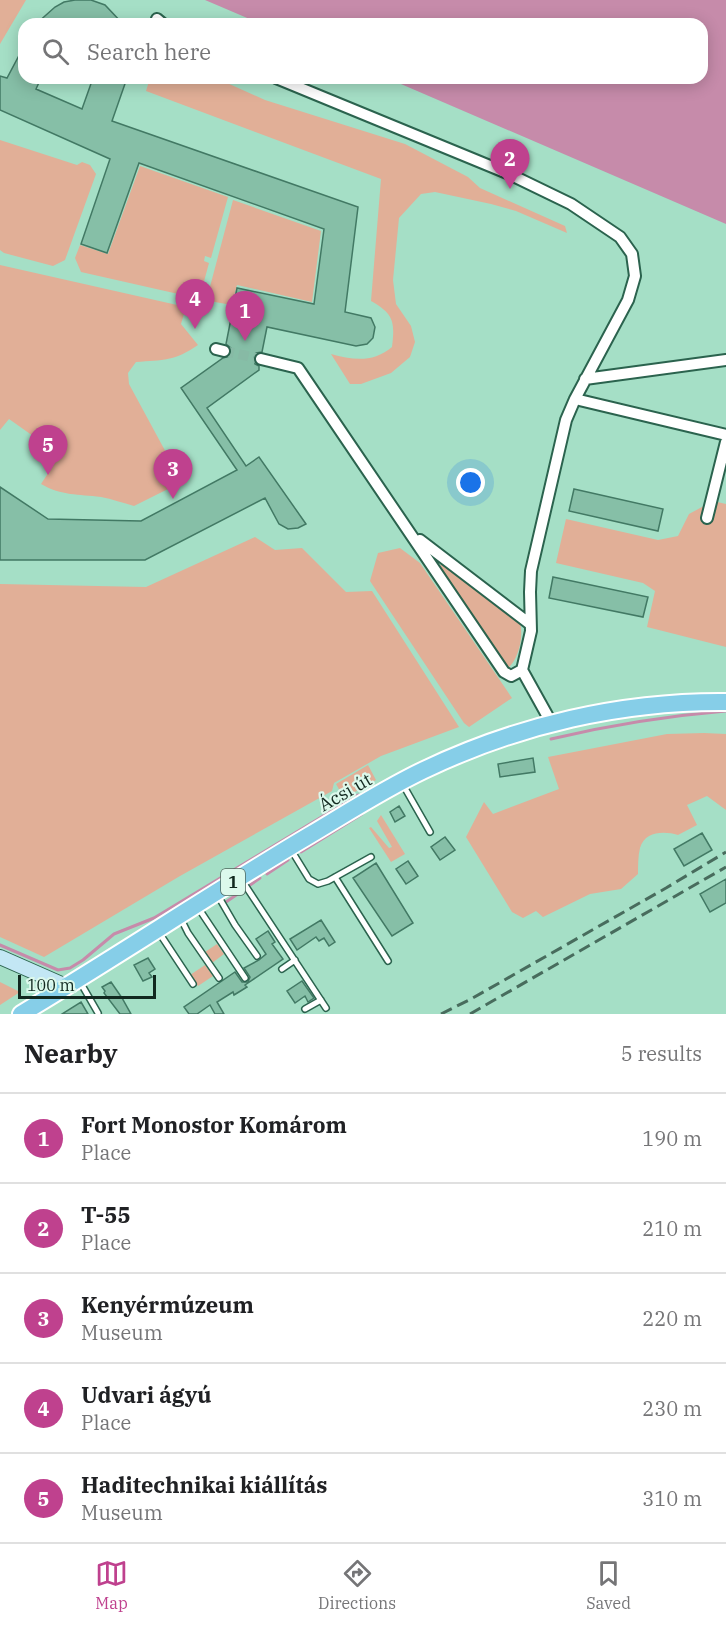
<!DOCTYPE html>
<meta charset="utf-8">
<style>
:root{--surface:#fff;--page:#f2f2f2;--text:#202124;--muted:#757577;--line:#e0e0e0;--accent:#bf418e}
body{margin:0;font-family:"IBM Plex Serif",serif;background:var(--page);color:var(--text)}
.scale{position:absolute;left:18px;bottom:15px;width:138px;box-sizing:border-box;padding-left:6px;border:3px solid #11281f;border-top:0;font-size:16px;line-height:21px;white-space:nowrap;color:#11281f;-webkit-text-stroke:4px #dcf9ec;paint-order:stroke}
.you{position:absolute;left:471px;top:483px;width:21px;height:21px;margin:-15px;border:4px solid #fff;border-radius:50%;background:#1a73e8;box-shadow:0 0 0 9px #1a73e833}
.badge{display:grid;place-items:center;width:39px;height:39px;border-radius:50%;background:var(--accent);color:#fff;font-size:20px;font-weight:700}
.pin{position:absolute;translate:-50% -50px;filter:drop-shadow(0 2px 3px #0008)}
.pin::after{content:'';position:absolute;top:32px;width:21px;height:18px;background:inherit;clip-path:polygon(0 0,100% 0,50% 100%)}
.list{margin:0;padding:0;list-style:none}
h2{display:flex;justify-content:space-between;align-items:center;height:78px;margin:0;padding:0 24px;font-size:26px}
h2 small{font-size:20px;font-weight:400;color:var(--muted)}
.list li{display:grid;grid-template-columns:39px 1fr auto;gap:18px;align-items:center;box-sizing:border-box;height:90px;padding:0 24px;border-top:2px solid var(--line)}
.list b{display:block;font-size:22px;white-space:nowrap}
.list p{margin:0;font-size:20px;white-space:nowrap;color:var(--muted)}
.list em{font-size:20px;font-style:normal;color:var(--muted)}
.icon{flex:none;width:33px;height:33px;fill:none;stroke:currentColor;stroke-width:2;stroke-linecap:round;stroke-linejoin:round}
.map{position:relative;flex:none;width:726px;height:1014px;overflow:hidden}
.search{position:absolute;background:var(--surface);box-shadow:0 3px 15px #0003;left:18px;right:18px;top:18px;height:66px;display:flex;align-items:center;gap:15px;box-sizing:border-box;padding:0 21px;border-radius:18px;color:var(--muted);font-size:22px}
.sheet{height:528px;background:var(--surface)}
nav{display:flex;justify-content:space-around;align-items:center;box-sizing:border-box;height:84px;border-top:2px solid var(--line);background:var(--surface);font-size:16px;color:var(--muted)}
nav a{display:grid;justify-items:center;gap:3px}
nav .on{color:var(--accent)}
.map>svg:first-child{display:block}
.green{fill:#e1af97}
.water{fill:#c68baa}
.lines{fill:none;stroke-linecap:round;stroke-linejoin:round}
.stream{stroke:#c68baa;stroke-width:3}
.building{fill:#86bfa7;stroke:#427964;stroke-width:1.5}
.street-tunnel{stroke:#87baa5;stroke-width:10;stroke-dasharray:10 5;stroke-linecap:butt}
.lane-casing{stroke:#2b634e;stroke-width:8}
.street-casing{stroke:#2b634e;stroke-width:14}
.secondary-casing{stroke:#2b634e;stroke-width:16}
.primary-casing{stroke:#fff;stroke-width:20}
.lane{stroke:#fff;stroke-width:5}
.street{stroke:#fff;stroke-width:10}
.secondary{stroke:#c3e7f4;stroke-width:14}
.primary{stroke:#86cee8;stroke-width:16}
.rail{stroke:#486c5d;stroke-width:3;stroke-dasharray:12 6;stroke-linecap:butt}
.labels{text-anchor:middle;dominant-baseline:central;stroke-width:4.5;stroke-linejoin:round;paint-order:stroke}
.shield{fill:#dcf9ec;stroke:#4e675c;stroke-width:1.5}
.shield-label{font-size:16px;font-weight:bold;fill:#11281f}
.street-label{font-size:18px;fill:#11281f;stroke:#dcf9ec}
</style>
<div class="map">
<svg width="726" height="1014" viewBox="0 0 726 1014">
<rect width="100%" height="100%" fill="#a5dfc6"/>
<path class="green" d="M0,0H26L0,44Z
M150,78H216L265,100L405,144L468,177L480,188L565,226L567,233L516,211L491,204L435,192L421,194L399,218L393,280L396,304L411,326L415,342L410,357L391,373L361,384H350L331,354C353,360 373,363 392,347C395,322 394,314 371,301L381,179L146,91Z
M0,140L77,165L82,162L90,165L96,174L65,260L53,266L4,253L0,250Z
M140,166L228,197L211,258L205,256L204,261L209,263L200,296L196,298L81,272L75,258L80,245L108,254Z
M233,200L321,231L312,302L237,285L232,305L209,301L207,298Z
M0,265L186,307L181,324L198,345C175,361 163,360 136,362L128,373L129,384L182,482L134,506C123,503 112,499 101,497C78,494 62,496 41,484L60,455L9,419L0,430Z
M713,501L726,504V647L647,627L655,591L643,583L556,563L566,519L658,540L678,536L689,514Z
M255,537L275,550L302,548L346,592L372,591L459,727L381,756L334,783L332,791L180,876L44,957L0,937V584L146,587Z
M400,548L420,563L512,698L469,727L464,723L370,581L378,553Z
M442,563L520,623C524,637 518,660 508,668L438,569Z
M704,733L726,734V810L707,796L687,805L697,825L678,835C664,831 645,831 640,848C638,856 638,866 638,874L621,889L590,894L543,917L536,911L523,918L512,912L466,837L484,802L493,814L559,789L548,757L667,734Z
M368,765L376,780L344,798L336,784Z
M381,815L405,854L391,862L369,828L371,827L389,848L392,847L377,821Z
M217,944L224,954L212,963L205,952Z
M205,965L213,976L198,986L190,975Z
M0,982L20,992L0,1005Z"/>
<path class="water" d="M205,0H726V224L387,78H702V24H261Z"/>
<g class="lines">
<path class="stream" d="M551,739C610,725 666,716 726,711
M301,852L362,814
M267,874L288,860
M250,885L260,878
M226,902L242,891
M0,945L58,970L70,968L83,960L114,934L154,918L358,795"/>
</g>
<path class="building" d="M75,0H91L105,5L123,24H36L55,7L64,2Z
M24,46V78H41L36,89L82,109L93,78H127L112,121L358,207L345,312L371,318L375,327L373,338L367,344L356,346L267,327L262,352L256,353L254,358L255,364L259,366V370L207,408L246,466L259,457L306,524L298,528L288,529L279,524L265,498L145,560H0V487L48,519L141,521L237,470L181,388L223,358L230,356L231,348L226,344L237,288L314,304L324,229L139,163L107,253L81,244L110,159L0,110V76L7,78Z
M574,489L663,509L658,531L569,511Z
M553,577L648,597L643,617L549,598Z
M533,758L535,772L500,777L498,764Z
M399,806L405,816L395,822L390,812Z
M702,833L712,850L684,866L674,849Z
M445,837L455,850L440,860L431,847Z
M408,861L418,876L406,884L396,869Z
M376,863L413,923L392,936L353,878Z
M726,879V903L710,912L700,894Z
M321,920L335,942L329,946L324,938L319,941L316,937L297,950L290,939Z
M268,931L275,942L272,944L283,959L245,985L247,987L234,995L233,992L217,1002L224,1014H215L210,1005L197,1014H189L184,1007L235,972L242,982H248L250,977L244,968L259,960L266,954L256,939Z
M148,958L155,969L149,973L152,977L143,981L134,965Z
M302,981L314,998L308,1002L305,996L295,1003L287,991Z
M111,982L122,998L131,1014H120L104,993L105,991L102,987Z
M81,1002L88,1014H62Z"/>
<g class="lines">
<path class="street-tunnel" d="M224,351L261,359"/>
<g class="lane-casing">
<path id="lane" d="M402,783L430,832
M290,848L309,879L318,884L328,881L371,857
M335,877L388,961
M241,879L326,1008
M217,894L235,925L257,956
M197,906L245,978
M180,917L188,933L219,978
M158,931L193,984
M282,969L295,960
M79,980L98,1013
M305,1009L321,1000"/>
</g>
<g class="street-casing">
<path id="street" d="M157,19L163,24
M276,78L507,173L571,204L620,237L632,254L635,276L628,300L575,399L566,420L531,571L530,592L531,631L522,670L552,724
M216,349L224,351
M261,359L298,368L504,672L511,676L522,670
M585,379L726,360
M575,399L726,435
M707,518L726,442
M420,540L530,624"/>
</g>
<g class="secondary-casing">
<path id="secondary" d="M0,957L66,986"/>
</g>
<g class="primary-casing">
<path id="primary" d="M21,1014C118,956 212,893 310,835C347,813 384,789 424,770C518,725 622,701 726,702"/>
</g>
<use href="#lane" class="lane"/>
<use href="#street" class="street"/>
<use href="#secondary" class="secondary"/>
<use href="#primary" class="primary"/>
<path class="rail" d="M441,1014L471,999L666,888L726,852
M470,1014L726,867"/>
</g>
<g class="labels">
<rect class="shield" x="221" y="869" width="24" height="26" rx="4.5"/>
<g class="shield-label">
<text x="233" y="882">1</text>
</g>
<g class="street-label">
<text transform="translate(345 792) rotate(-30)">Ácsi út</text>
</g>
</g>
</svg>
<div class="scale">100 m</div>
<div class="you"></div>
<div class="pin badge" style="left:245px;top:341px">1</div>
<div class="pin badge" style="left:510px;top:189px">2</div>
<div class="pin badge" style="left:173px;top:499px">3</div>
<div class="pin badge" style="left:195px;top:329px">4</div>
<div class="pin badge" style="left:48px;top:475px">5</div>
<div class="search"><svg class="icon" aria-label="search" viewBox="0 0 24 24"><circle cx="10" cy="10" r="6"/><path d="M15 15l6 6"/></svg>Search here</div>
</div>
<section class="sheet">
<h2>Nearby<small>5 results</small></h2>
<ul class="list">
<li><span class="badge">1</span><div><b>Fort Monostor Komárom</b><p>Place</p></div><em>190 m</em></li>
<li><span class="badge">2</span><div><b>T-55</b><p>Place</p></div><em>210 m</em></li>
<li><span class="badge">3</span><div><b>Kenyérmúzeum</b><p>Museum</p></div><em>220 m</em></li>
<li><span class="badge">4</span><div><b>Udvari ágyú</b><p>Place</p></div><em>230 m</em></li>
<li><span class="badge">5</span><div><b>Haditechnikai kiállítás</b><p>Museum</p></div><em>310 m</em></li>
</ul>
</section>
<nav>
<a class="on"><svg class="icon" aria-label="map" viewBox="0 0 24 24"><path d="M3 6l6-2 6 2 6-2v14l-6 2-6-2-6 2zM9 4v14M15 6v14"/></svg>Map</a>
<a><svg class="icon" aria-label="directions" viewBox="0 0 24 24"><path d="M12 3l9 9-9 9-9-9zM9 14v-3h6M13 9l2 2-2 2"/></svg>Directions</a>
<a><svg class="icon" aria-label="saved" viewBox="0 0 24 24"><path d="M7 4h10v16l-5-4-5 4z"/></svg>Saved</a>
</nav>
